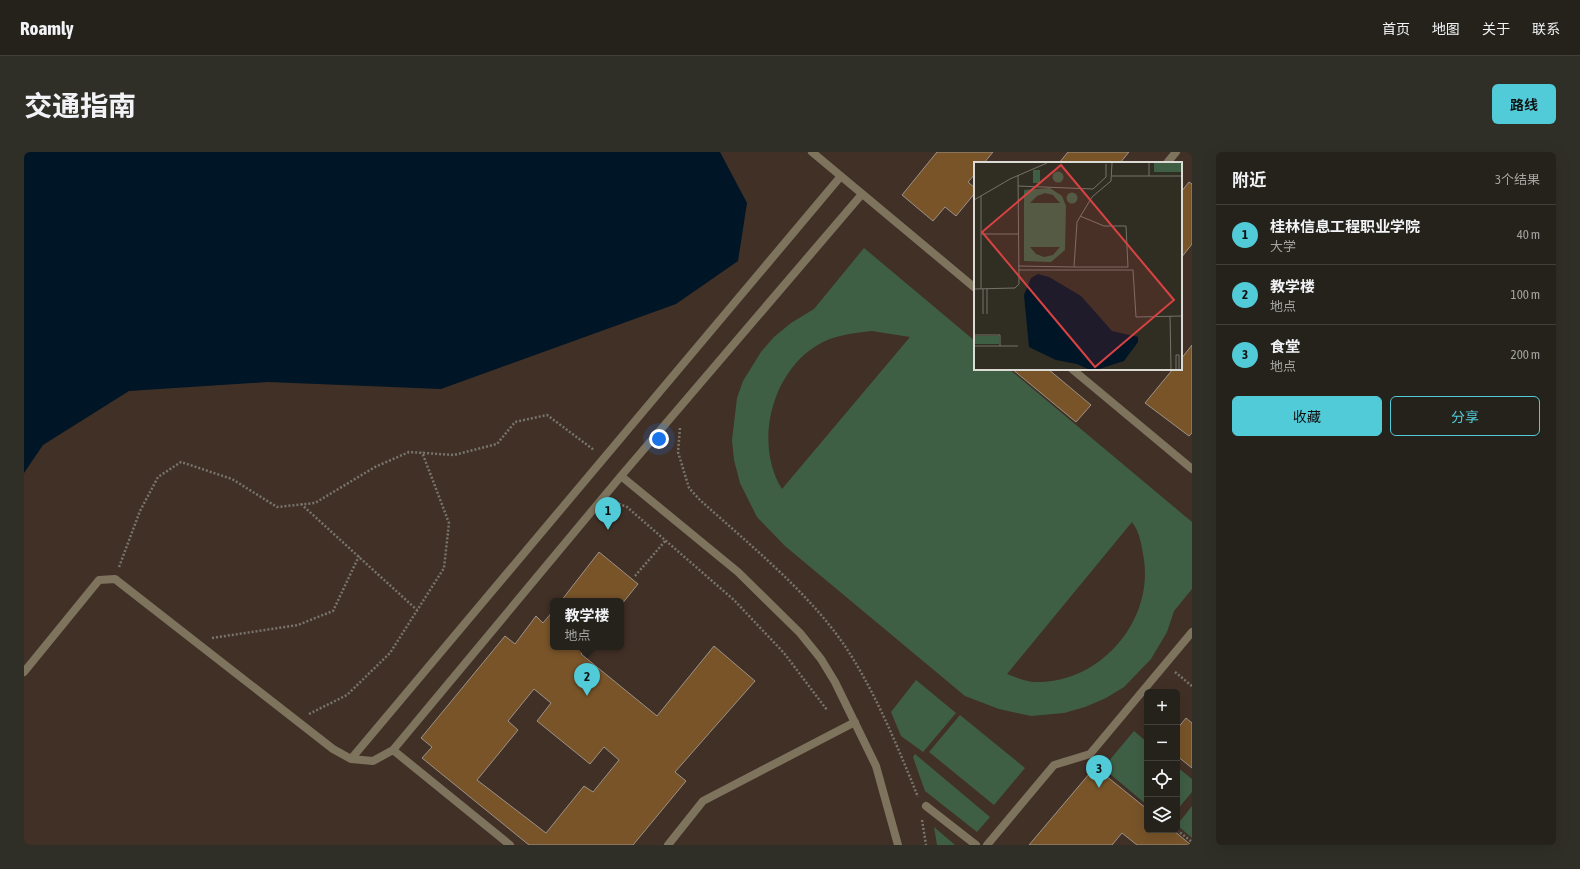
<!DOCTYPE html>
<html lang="zh">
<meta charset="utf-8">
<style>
:root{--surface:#24221a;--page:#302f27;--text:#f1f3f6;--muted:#a3a4a2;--line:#413f39;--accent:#52cbd9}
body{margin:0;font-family:"Asap Condensed","Noto Sans SC",sans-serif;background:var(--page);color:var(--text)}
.controls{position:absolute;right:12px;bottom:12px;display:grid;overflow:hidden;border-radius:6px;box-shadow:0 4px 16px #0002}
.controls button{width:36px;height:36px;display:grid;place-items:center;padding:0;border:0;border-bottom:1px solid var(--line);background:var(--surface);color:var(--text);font:20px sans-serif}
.you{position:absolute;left:635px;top:287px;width:14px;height:14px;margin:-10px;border:3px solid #fff;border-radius:50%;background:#1a73e8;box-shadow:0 0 0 6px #1a73e833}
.badge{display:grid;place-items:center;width:26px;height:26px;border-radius:50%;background:var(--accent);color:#111;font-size:13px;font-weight:700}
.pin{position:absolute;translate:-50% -33px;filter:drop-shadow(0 1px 2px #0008)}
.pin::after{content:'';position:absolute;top:21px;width:14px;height:12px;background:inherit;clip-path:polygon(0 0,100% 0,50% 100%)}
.popup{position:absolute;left:526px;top:446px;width:74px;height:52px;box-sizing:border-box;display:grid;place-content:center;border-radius:6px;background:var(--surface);filter:drop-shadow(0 1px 3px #0005);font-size:13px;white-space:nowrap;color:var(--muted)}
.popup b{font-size:15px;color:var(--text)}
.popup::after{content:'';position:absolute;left:50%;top:100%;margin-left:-8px;border:8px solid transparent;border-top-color:var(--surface)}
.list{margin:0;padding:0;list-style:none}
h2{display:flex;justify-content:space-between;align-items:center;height:52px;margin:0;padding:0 16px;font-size:17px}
h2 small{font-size:13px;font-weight:400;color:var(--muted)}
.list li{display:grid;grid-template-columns:26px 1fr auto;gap:12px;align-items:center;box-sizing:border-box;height:60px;padding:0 16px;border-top:1px solid var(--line)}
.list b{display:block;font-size:15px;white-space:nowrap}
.list p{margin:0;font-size:13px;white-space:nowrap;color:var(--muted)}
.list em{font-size:13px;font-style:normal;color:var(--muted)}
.actions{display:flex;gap:8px;padding:12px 16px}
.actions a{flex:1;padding:9px 0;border:1px solid var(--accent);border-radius:6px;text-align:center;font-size:14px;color:var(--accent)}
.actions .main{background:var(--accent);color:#111}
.icon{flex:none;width:22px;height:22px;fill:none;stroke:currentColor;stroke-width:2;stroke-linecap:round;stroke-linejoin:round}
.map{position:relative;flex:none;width:1168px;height:693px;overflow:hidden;border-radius:6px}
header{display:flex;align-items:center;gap:24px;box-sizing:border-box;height:56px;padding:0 20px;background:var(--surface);border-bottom:1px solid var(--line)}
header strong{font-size:19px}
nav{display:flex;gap:22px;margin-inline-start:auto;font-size:14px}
.intro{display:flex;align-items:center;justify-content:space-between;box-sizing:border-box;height:96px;padding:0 24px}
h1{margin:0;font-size:28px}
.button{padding:10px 18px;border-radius:6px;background:var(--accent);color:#111;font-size:14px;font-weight:700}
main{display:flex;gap:24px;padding:0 24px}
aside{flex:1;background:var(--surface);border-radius:6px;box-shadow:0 4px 16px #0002}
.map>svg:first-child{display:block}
.education{fill:#413026;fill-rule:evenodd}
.green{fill:#3f5f45;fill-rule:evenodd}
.water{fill:#001526}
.building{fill:#795429;stroke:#9c9289;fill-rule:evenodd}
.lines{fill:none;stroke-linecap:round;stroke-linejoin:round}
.path{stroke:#77756c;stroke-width:2.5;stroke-dasharray:2 2;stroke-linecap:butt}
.service{stroke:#7e745e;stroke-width:8}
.pedestrian{stroke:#7e745e;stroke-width:8}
.inset-road{fill:none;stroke:#75726a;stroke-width:1}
.view{fill:#d74342;fill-opacity:0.15;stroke:#d74342;stroke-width:2}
.inset-edge{fill:none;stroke:#dcdad4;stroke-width:2}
</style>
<header>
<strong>Roamly</strong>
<nav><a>首页</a><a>地图</a><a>关于</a><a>联系</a></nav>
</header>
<div class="intro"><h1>交通指南</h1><a class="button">路线</a></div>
<main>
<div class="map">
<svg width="1168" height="693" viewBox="0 0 1168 693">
<rect width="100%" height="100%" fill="#302d23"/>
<path class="education" d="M0,0H1168V693H0ZM951,11H1157V217H951ZM529,449H597V495H529ZM1123,540H1153V678H1123Z"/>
<path class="green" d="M840,96L951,189V217H985L1168,370V437L1150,459L1143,480L1127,507L1100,535L1082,546L1061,555L1040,561L1007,564L975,557L941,544L761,394L733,365L716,331L710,308L708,288L713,246L719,229L737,200L750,185L767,171L790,157ZM848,179L886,185L758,337C730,292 747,222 792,194C809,183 829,181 848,179ZM1108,370C1116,380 1118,395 1120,408C1129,471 1074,533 1009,530C1000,529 991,525 983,522Z
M892,528L932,561L899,600L877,584L867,560Z
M936,563L1001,616L970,653L905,600Z
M1110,579L1123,590V653L1079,616Z
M891,602L966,665L953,680L901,639L889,605Z
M1153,615L1168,627V640L1153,658Z
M1168,654V686L1153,673Z
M910,675L931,693H913Z"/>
<path class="water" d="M0,0H696L723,51L714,109L652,152L417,237L244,230L105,239L19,293L0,321Z"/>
<path class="building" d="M913,0H969L960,11H951V22L944,30L951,36V41L932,64L921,55L909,69L878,43Z
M1044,0H1105L1096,11H1035Z
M1165,30L1168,32V92L1157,106V40Z
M1168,193V281L1165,284L1121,251L1149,217H1157V207Z
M988,217H1024L1067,253L1052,270Z
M575,400L614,432L597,453V449H537Z
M529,459V495H563L557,502L633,564L690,494L731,529L651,620L662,629L609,693H505L398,606L408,595L397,586L481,484L491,492L512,464L519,471ZM510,537L527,551L513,569L566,612L580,595L595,608L569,640L560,634L522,681L453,628L494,578L484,569Z
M1162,566L1168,571V616L1153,604V577Z
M1071,615L1123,657V678H1149L1167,693H1113L1098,681L1088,693H1005Z"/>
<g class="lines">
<path class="path" d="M656,276L654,300L665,336L676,348C727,394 792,446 828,505C855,549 875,598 894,645
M591,350L603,355L710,448L760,501L803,558
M277,352L393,458
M95,415L116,359L134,325L157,310L208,327L253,355L291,351L351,315L385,300L430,303L473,292L491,270L523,263L570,298
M611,424L642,388
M188,486L274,473L309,459L335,404
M1151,520L1168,534
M285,562L323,543L366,501L420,416L425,371L398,300
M898,668L902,693
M1153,678L1168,690"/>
<path class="service" d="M788,0L951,136
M1143,11L1152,0
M838,42L597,324L714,420L776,481L797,507L811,530L852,614L874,693
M1048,217L1168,317
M0,520L75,428L91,427L309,597L327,607L817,24
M327,607L349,609L369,598
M486,693L369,598L597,324
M644,693L679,649L831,570"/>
<path class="pedestrian" d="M902,654L952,693
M963,693L1030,613L1066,602L1168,480"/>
</g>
<g transform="translate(950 10)">
<rect width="208" height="208" fill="#302d23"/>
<path d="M180,1H208V10H180ZM59,8H66V21H59ZM78.5 15a5.5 5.5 0 1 1 11 0a5.5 5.5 0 1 1-11 0ZM76,26L88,34L92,44L91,88L77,100L50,99V28ZM71,31L79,33L86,41H56L63,34ZM56,85H86L79,93L70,95L62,92ZM92.5 36a5.5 5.5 0 1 1 11 0a5.5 5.5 0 1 1-11 0ZM0,174H25V182H0Z" fill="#3f5f45" fill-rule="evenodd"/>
<path d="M64,112L75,115L107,134L138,169L164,175V180L150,199L125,207H114L103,202L82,198L55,185L50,133L57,116Z" fill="#001526"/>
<path class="inset-road" d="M175,1V14M138,14H208M44,24L119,27L132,15V2M7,34V127M0,38L36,17L73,1M7,72H44M44,104L100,105L103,60L118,35L137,19L138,1M100,105H154L152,64H130L106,54M44,108H159L162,155L208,154M0,127L41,126L45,122L44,13M9,127V152M13,127V152M196,154L197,207M0,173H26V184M0,184H44M202,207V193H205V207"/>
<path class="view" d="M87,3L200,138L121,205L8,70Z"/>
<rect width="208" height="208" class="inset-edge"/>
</g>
</svg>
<div class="controls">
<button>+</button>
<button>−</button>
<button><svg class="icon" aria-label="locate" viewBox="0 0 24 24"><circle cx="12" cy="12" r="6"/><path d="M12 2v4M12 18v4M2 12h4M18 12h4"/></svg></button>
<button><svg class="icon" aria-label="layers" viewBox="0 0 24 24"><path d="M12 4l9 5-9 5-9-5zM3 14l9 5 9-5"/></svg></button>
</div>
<div class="you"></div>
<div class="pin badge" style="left:584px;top:378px">1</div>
<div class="pin badge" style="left:563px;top:544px">2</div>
<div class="popup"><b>教学楼</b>地点</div>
<div class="pin badge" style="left:1075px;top:636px">3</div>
</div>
<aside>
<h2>附近<small>3个结果</small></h2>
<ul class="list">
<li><span class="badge">1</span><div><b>桂林信息工程职业学院</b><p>大学</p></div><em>40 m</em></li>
<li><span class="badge">2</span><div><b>教学楼</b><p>地点</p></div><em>100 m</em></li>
<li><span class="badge">3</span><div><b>食堂</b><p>地点</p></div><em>200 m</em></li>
</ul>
<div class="actions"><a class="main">收藏</a><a>分享</a></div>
</aside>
</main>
